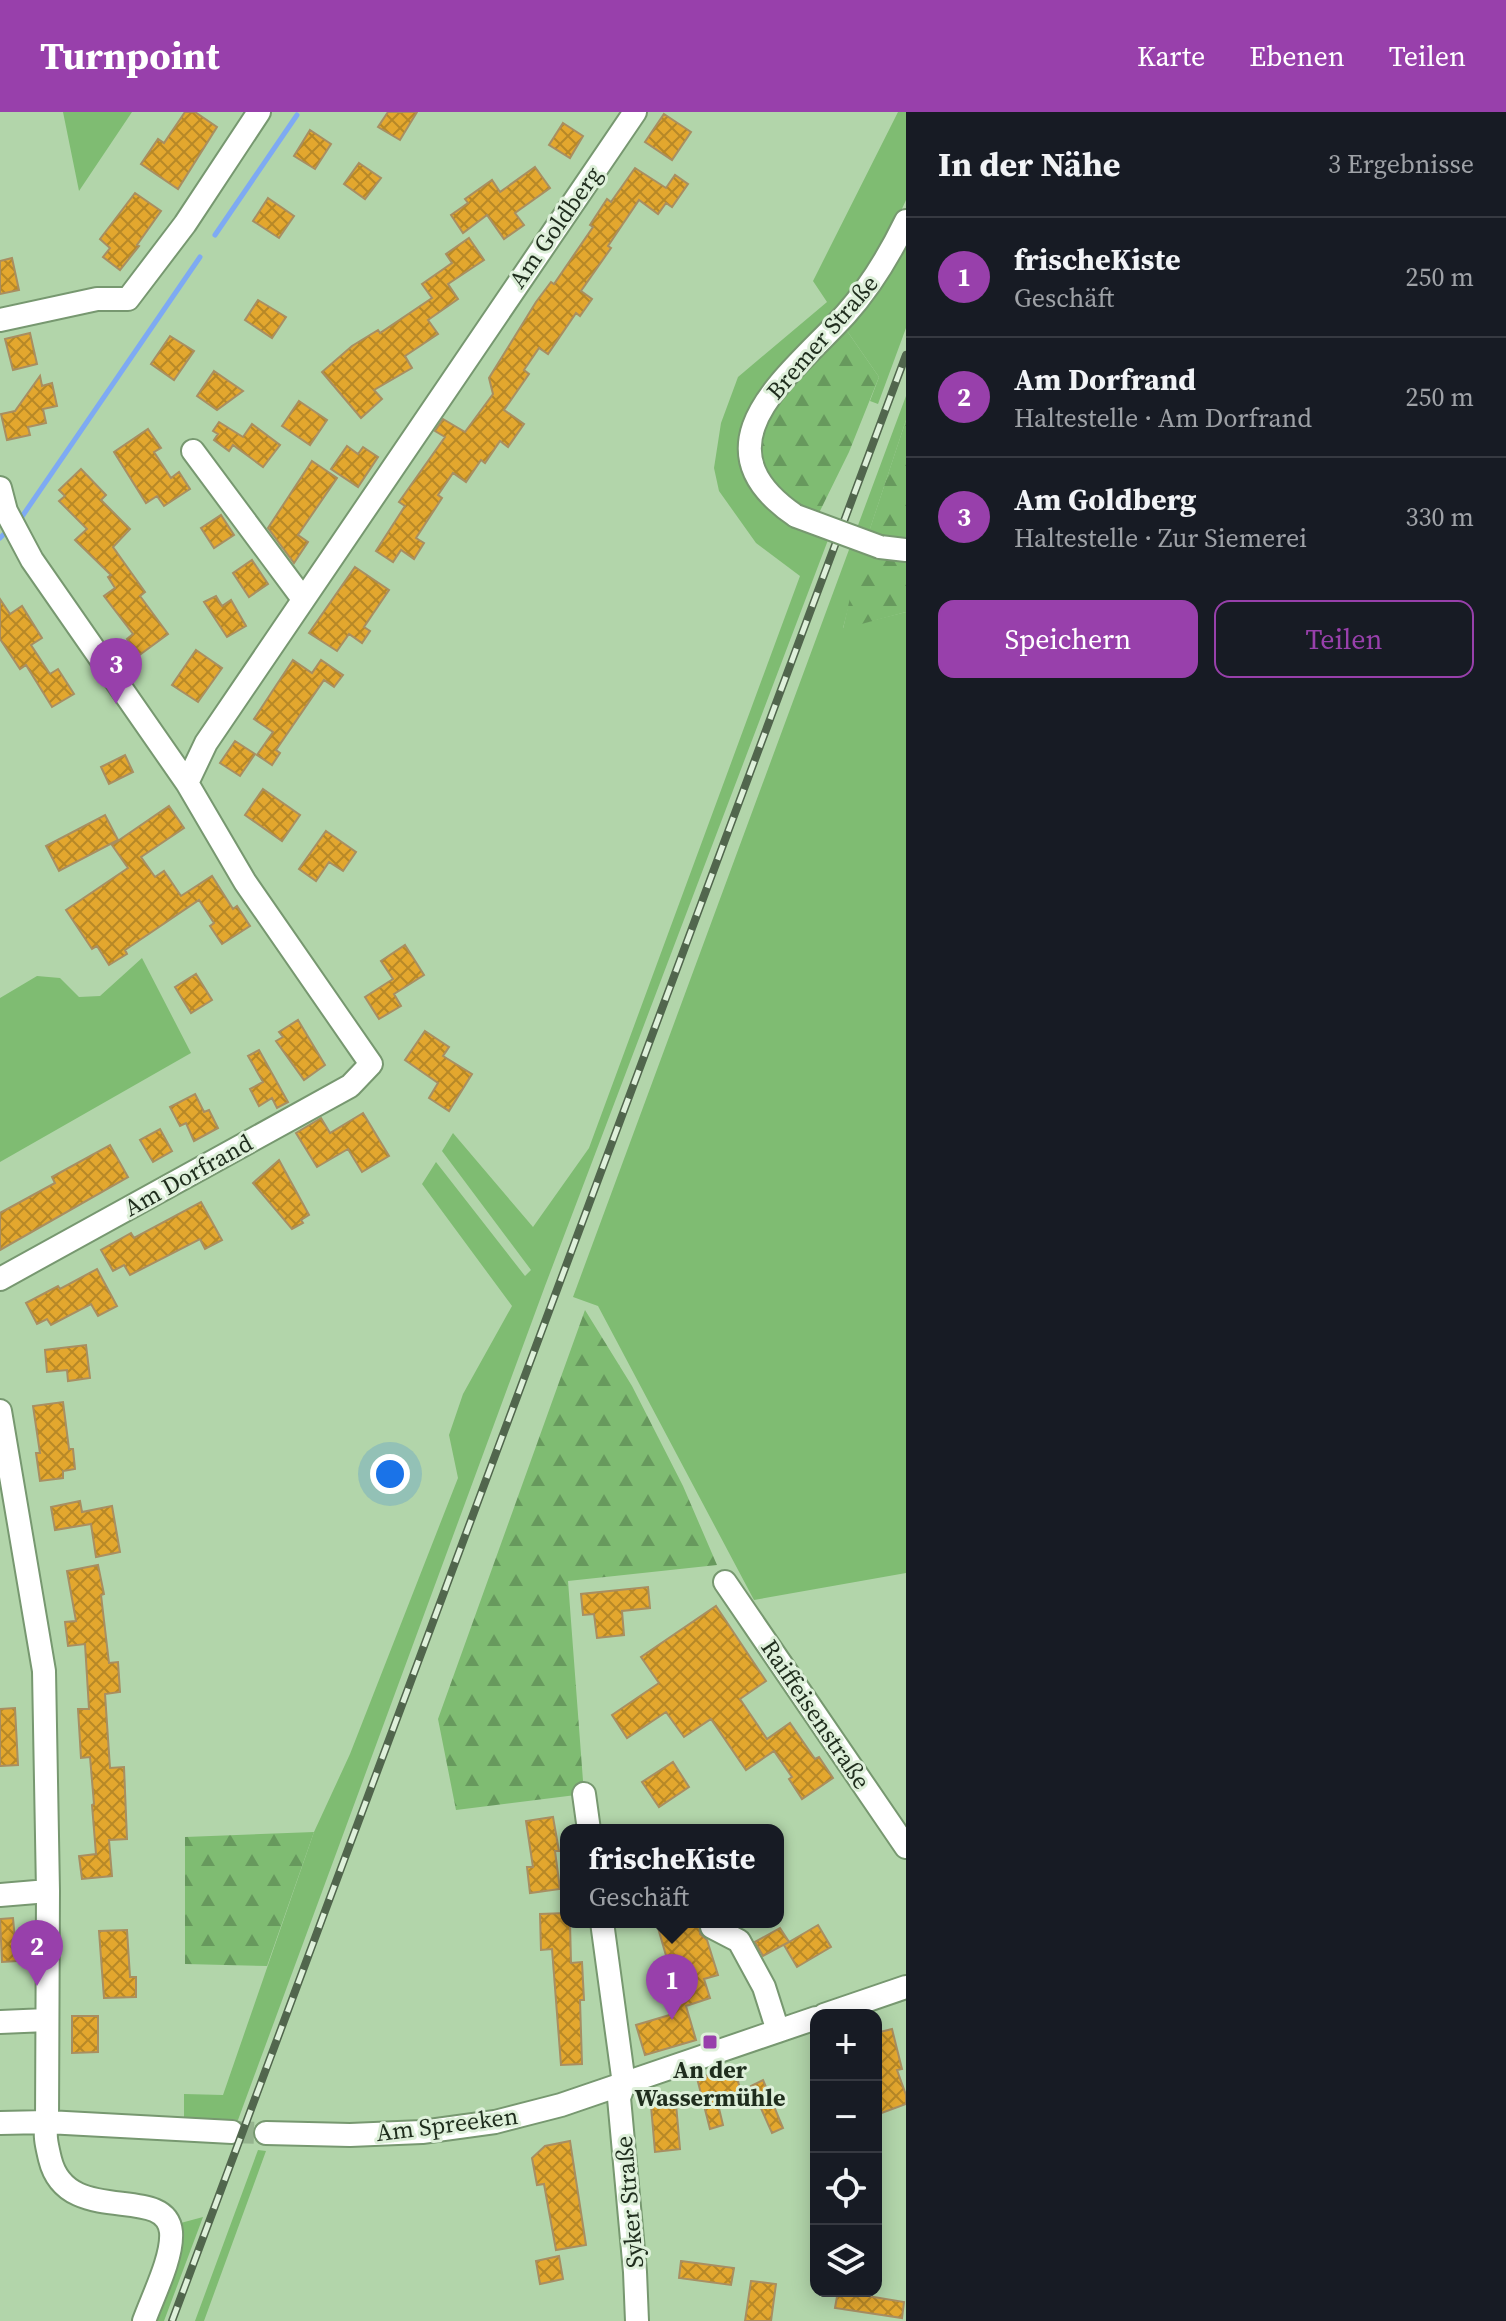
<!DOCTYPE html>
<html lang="de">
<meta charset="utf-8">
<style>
:root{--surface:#171b24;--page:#20242c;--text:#f1f3f6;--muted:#9ea1a6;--line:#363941;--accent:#9840ab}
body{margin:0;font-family:"Source Serif 4",serif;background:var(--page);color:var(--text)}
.controls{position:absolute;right:24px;bottom:24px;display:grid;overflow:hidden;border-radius:16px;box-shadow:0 4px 20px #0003}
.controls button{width:72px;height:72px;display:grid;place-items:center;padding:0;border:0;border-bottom:2px solid var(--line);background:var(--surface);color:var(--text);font:40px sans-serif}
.you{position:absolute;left:390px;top:1362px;width:28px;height:28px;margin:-20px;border:6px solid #fff;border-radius:50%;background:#1a73e8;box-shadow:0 0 0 12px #1a73e833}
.badge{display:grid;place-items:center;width:52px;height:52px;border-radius:50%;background:var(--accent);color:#fff;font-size:26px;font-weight:700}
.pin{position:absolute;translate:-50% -66px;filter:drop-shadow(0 2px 4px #0008)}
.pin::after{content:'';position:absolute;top:42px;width:28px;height:24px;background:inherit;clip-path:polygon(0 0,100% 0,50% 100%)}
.popup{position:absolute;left:560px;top:1712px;width:224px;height:104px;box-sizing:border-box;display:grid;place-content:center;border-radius:16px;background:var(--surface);filter:drop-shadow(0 2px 6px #0005);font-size:26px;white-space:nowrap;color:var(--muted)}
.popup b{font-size:30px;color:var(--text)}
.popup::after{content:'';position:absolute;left:50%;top:100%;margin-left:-16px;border:16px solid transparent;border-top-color:var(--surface)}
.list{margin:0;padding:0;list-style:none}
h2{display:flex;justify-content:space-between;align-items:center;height:104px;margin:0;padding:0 32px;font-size:34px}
h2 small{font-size:26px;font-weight:400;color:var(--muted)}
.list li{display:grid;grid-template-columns:52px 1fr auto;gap:24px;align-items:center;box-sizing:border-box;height:120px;padding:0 32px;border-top:2px solid var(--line)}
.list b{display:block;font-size:30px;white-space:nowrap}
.list p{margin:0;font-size:26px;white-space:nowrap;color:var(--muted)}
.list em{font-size:26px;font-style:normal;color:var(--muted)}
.actions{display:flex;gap:16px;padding:24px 32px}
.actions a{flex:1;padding:18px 0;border:2px solid var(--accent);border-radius:16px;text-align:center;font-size:28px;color:var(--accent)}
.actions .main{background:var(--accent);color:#fff}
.icon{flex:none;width:44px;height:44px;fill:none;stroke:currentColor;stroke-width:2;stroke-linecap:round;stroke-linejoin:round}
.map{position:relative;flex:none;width:906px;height:2209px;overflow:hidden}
header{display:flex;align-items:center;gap:48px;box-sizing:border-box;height:112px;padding:0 40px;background:var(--accent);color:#fff}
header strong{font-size:38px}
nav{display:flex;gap:44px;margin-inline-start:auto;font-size:28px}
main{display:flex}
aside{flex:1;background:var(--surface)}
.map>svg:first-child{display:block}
.grass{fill:#7fbc72}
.forest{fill:url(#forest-firs)}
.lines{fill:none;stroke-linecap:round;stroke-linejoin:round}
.stream{stroke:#7eaaf3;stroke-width:5}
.building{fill:url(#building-cross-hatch);stroke:#a88e61;stroke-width:2}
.minor-tunnel{stroke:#95b38e;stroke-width:22;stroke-dasharray:22 11;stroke-linecap:butt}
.minor-casing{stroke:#779870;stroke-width:26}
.minor{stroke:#fff;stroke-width:22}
.rail-casing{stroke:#51664d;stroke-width:8}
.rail{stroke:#def0da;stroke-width:5;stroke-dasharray:15;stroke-linecap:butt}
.minor-bridge-casing{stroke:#779870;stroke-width:26;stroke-linecap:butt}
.minor-bridge{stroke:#fff;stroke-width:22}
.poi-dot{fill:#9840ab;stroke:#def0da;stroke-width:3}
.labels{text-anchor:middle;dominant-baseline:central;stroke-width:6;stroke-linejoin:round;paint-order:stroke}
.street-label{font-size:24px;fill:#1f2d1d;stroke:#def0da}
.poi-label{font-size:24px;font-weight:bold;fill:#1f2d1d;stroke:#def0da}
</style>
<header>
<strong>Turnpoint</strong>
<nav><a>Karte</a><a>Ebenen</a><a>Teilen</a></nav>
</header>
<main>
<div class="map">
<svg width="906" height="2209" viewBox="0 0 906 2209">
<defs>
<pattern id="forest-firs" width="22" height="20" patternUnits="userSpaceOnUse" patternTransform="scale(2)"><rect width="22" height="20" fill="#7fbc72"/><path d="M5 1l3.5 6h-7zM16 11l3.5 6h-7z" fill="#67995d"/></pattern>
<pattern id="building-cross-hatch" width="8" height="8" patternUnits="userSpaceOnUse" patternTransform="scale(2)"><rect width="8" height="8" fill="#e3a72e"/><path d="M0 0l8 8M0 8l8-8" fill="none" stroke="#b78827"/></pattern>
</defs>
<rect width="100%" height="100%" fill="#b2d5aa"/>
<path class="grass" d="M63,0H132L79,79Z
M898,0H906V88C888,130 862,170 832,204C807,232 778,256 754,286C728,337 740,382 791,411L790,413L828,428L545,1174L238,2008L184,2006V1982L223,1983L314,1720L350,1642L458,1366L449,1323L463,1282L512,1194L422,1072L436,1050L525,1164L531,1158L442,1039L453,1021L533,1115L589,1036L800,464L756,431L719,379L714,356L721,311L738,265L827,190L813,169Z
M906,126V216L878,292L870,289L879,265L845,216Z
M906,284V308L869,420L857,416Z
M850,435L863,440L843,516L906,500V1461L754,1488L598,1194L573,1185Z
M142,846L191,941L0,1050V886L37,864L60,866L79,885L100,884Z
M258,2038L266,2039L204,2209H195Z
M203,2105L164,2209H150L177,2112Z"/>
<path class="forest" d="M845,216L879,265L849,340L819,401C766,381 742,347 774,293C779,284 789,277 795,270C812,252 829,234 845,216Z
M906,308V500L843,517L856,459Z
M585,1198L632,1274L683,1374L717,1453L568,1469L584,1682L456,1698L438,1607Z
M314,1720L267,1854L185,1852V1725Z"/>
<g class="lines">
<path class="stream" d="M215,123L297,3
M19,409L200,145
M0,426L3,423"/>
</g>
<path class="building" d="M185,0H195L217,15L178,77L141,52L158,27L164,31Z
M388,0H417L400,28L378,15Z
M664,2L691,20L672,48L645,30Z
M563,11L583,24L570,46L549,33Z
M310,18L331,32L315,57L294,44Z
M359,51L381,66L365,87L344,72Z
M535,55L550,76L515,101L524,113L504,127L487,103L463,121L451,103L468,91L465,87L492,68L500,80Z
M635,56L666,76L675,63L688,72L672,95L666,91L658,102L639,88L608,134L611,136L581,179L592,187L580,204L576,201L548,242L539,236L524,258L529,262L504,298L524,312L508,335L500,329L485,351L481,348L466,370L453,361L438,383L442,386L416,426L424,431L414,447L401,438L393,450L376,439L405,394L399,390L445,325L435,319L443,307L465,320L493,282L489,266L536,190L551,170L554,172L593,115L590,113L607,87L611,90Z
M135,81L161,99L137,133L139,134L120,158L103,145L110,136L100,127Z
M268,86L294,104L279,126L253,109Z
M469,126L484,148L448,172L458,187L428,208L438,222L405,244L412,256L374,278L382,287L361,306L322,260L352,234L378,218L380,221L432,186L422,172L452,151L446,142Z
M12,146L19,178L0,182V149Z
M258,188L286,205L272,226L245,208Z
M30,221L37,252L13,258L5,227Z
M170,224L194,239L174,268L151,252Z
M214,259L243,279L217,298L197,284Z
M40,264L42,274L52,271L57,294L43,297L46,311L28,315L30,323L7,328L1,302L15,299Z
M299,289L327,308L310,333L282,314Z
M219,310L243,325L252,312L280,333L263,355L233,333L229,339L214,328L218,322L213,319Z
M148,317L161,336L154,340L171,366L179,360L190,377L164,394L157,384L146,391L114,340Z
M347,334L358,342L363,335L378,345L358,375L331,357Z
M312,349L337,366L298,423L308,430L294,451L268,416Z
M81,357L106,383L101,388L130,417L113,435L145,480L140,484L168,522L138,544L127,527L133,522L104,484L115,476L108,465L111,463L75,428L87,417L59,389L65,384L59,378Z
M221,403L234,423L214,436L201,416Z
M252,448L268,472L249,485L233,461Z
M355,455L389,478L364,515L370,519L362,531L349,522L337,539L309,521Z
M216,484L222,494L231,488L246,514L227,525L204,490Z
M0,487L10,502L22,494L42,526L31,533L50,562L58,557L74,582L52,595L26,553L20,557L0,527Z
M196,538L222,556L198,590L172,573Z
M293,548L312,561L321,548L343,563L334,575L324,568L276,638L280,641L272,653L257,643L273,620L254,607Z
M235,629L255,642L240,664L220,651Z
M125,643L133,660L109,672L101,655Z
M263,677L300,703L282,729L245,703Z
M169,694L184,716L141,745L155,765L164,759L181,784L212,764L233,797L237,794L250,814L222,832L210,814L214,811L199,788L125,838L127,842L109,853L97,834L92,837L66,798L128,756L112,733Z
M105,703L118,728L59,759L46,734Z
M326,719L356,740L343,759L329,750L316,769L299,757Z
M405,833L424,863L394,882L401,894L379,907L365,885L393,867L381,849Z
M196,862L212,888L191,901L175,875Z
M298,908L325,953L304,968L276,929L283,925L279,920Z
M425,919L449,935L443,944L472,962L449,999L429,986L438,971L405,948Z
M259,938L288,990L277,996L272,986L259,994L250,977L263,970L248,944Z
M195,982L204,1000L209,998L218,1016L194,1029L186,1011L180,1014L170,995Z
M363,1001L389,1044L362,1060L348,1037L317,1055L296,1021L321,1006L330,1021Z
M160,1017L172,1039L153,1050L140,1028Z
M110,1033L128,1065L0,1138V1101L55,1071L52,1065Z
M279,1048L309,1103L301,1108L303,1111L292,1117L253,1071Z
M201,1090L222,1128L205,1137L200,1127L130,1163L124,1153L113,1159L101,1138L131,1121L134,1126Z
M97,1157L117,1194L98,1204L91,1192L51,1213L47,1207L37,1212L26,1191L58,1174L60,1177Z
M86,1233L90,1266L68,1269L67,1258L47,1260L45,1238Z
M63,1290L69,1337H73L75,1357L63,1359V1366L40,1369L36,1341H40L33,1294Z
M80,1389L82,1400L112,1394L120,1440L96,1445L91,1412L55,1418L51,1395Z
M98,1453L104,1482L101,1483L109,1551L118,1550L120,1580L105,1582L110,1656L124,1655L127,1727L109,1728L112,1764L82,1767L79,1744L96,1742L92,1693L94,1692L90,1645L81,1646L78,1597H89L85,1532L68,1534L65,1510L76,1509L67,1459Z
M648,1475L650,1496L622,1499L624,1523L597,1526L594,1502L583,1503L581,1482Z
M716,1494L766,1569L740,1587L767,1627L790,1611L815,1647L819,1645L833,1666L802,1687L789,1667L792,1665L774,1639L746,1658L711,1607L684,1625L666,1600L627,1626L612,1603L659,1571L641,1545Z
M15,1596L18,1653L0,1654V1597Z
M673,1650L689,1675L659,1695L642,1670Z
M553,1705L559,1739H555L560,1777L530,1781L527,1755H533L526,1709Z
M566,1801V1810H570L571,1851L582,1850L584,1888H580L582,1952L561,1953L552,1837L541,1838L540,1802Z
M13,1806L17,1849L2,1850L0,1807Z
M679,1810H699L700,1822L707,1828L718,1863L704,1867L710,1886L686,1894L696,1928L645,1943L636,1913L673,1902L667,1881L676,1878L658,1816Z
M818,1813L831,1835L797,1855L784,1833Z
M780,1816L789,1830L763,1844L755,1830Z
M127,1818L130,1865H136V1885L104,1886L99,1819Z
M72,1904H98V1940L72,1941Z
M892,1917L902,1957L897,1958L906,1983V1992L876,2003V1921Z
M735,1957L741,1981L717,1988L723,2013L710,2017L697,1966Z
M763,1968L783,2016L772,2021L751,1974Z
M676,1992L680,2037L655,2040L651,1994Z
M570,2029L586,2133L556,2138L544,2072L537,2073L532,2046L545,2034Z
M559,2144L563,2167L540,2172L536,2149Z
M681,2149L734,2156L731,2173L679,2166Z
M751,2169L776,2172L771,2209H745Z
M838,2179L904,2190L902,2206L835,2196Z"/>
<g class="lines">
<path class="minor-tunnel" d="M232,2020L266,2021"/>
<g class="minor-casing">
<path id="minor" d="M0,208L97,187H128L185,112L259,0
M193,339L303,487
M0,376L6,399L32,448L187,671L245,770L371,952L350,974L0,1167
M796,404C690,332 792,262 846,202C870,175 890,142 906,109
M880,435L906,438
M187,671L206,631L635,0
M0,1299L44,1559L48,1779L47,2010C44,2024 47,2034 50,2047C67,2117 166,2070 171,2120C173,2145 153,2184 144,2209
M725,1470L906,1735
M584,1682L589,1718
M0,1783L48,1779
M602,1810L624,1972
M712,1815L739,1829L764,1875L778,1919
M824,1903L906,1875
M0,1910L47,1908
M624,1972L619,1986L635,2160L637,2209
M0,2011L47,2010L232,2020
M266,2021L350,2023L422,2020L495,2010L561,1993L816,1906"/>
</g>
<use href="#minor" class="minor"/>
<g class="rail-casing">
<path id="rail" d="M172,2209L906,243"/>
</g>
<use href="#rail" class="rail"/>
<g class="minor-bridge-casing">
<path id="minor-bridge" d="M796,404L880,435"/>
</g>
<use href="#minor-bridge" class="minor-bridge"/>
</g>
<rect class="poi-dot" x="702" y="1922" width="16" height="16" rx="4"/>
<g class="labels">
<g class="street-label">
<text transform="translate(555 115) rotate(-55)">Am Goldberg</text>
<text transform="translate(822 225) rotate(-49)">Bremer Straße</text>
<text transform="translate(188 1063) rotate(-29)">Am Dorfrand</text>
<text transform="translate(816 1602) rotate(56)">Raiffeisenstraße</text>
<text transform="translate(447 2012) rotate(-7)">Am Spreeken</text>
<text transform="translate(629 2090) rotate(-95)">Syker Straße</text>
</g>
<g class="poi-label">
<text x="710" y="1957">An der<tspan x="710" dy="28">Wassermühle</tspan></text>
</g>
</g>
</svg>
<div class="controls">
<button>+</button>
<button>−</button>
<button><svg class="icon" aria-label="locate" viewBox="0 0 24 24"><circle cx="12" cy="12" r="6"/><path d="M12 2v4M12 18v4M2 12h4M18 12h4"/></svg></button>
<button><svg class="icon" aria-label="layers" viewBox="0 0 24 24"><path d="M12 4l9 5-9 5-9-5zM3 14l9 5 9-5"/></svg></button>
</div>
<div class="you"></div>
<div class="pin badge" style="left:672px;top:1908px">1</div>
<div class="popup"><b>frischeKiste</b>Geschäft</div>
<div class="pin badge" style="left:37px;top:1874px">2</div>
<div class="pin badge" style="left:116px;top:592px">3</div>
</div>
<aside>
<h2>In der Nähe<small>3 Ergebnisse</small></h2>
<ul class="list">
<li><span class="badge">1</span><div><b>frischeKiste</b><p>Geschäft</p></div><em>250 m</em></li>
<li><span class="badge">2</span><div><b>Am Dorfrand</b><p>Haltestelle · Am Dorfrand</p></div><em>250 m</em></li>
<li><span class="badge">3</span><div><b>Am Goldberg</b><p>Haltestelle · Zur Siemerei</p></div><em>330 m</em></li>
</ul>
<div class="actions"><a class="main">Speichern</a><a>Teilen</a></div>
</aside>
</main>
